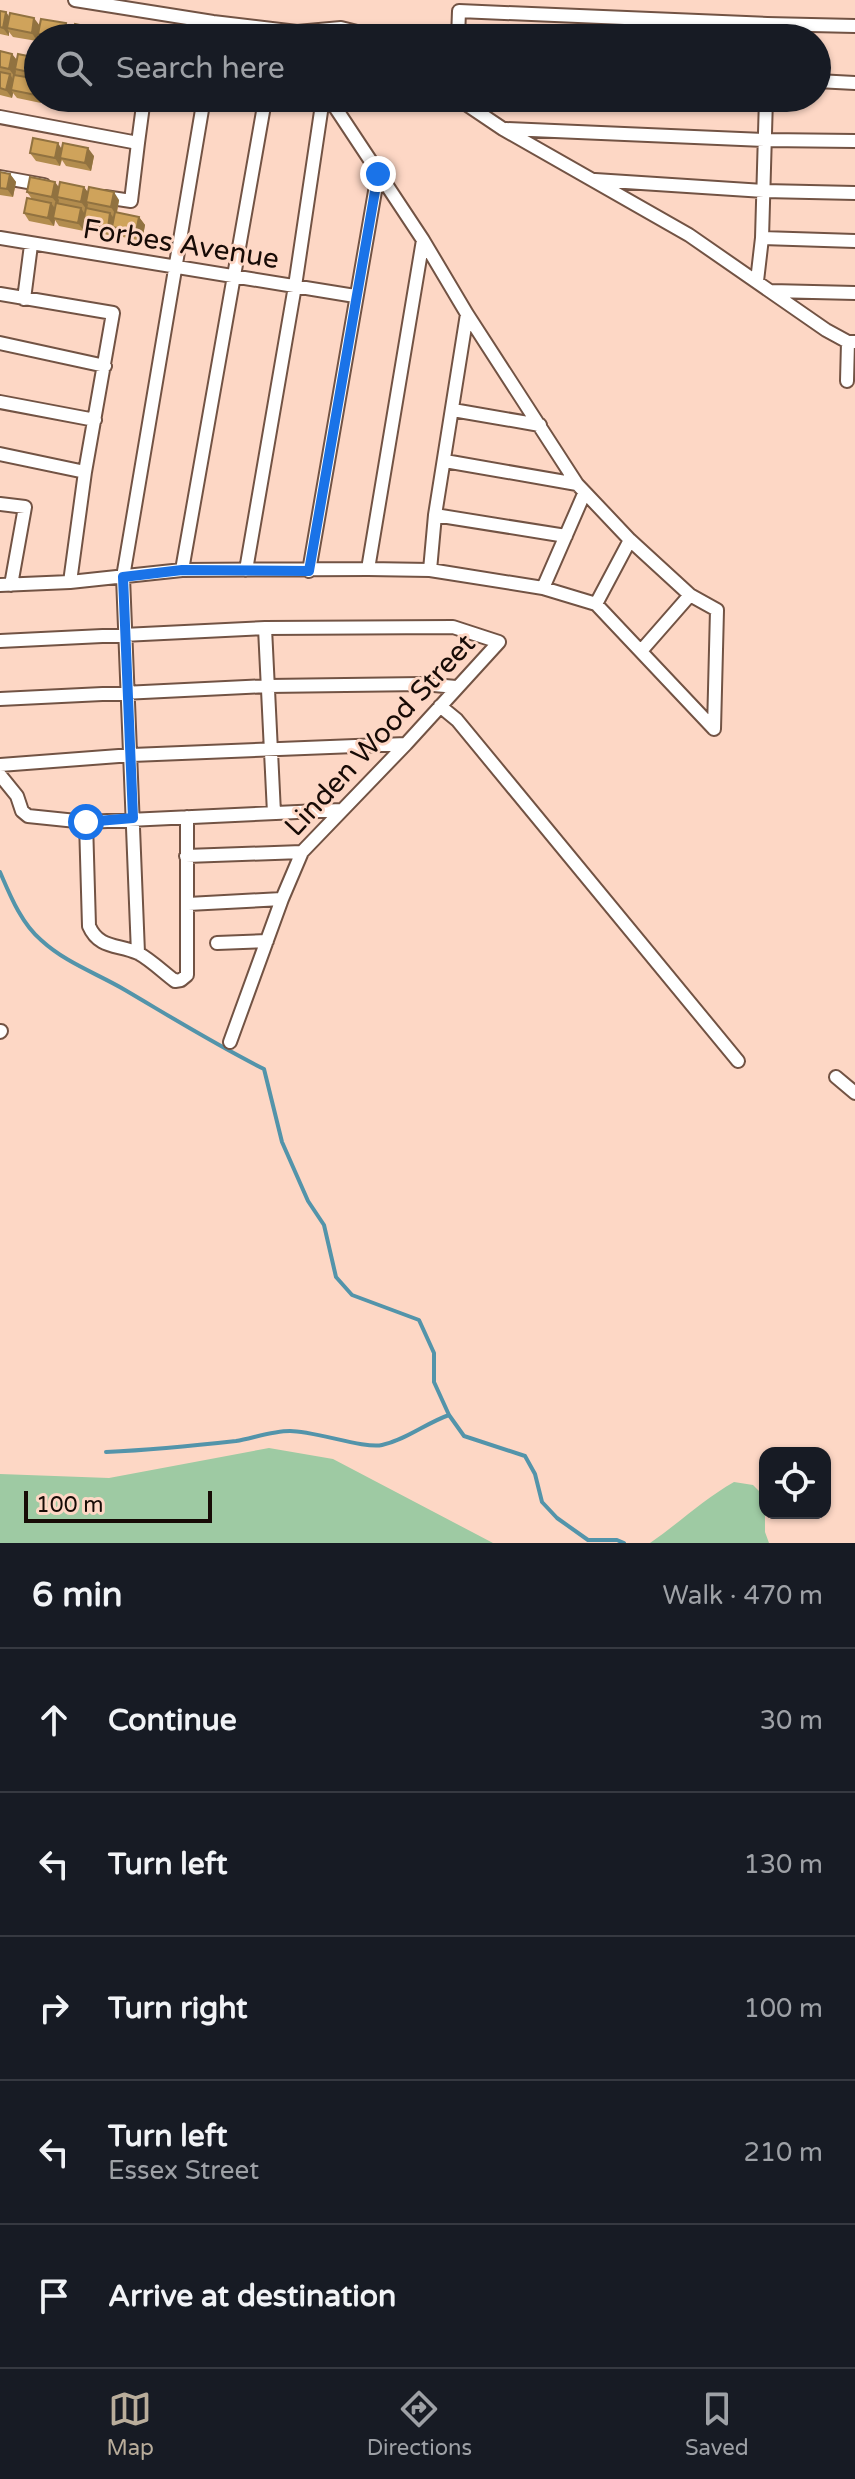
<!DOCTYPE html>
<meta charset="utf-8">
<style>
:root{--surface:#171b24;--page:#20242c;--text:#f1f3f6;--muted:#9ea1a6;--line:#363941;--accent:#b9ad9b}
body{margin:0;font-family:"Varela Round",sans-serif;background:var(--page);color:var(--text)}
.controls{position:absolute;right:24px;bottom:24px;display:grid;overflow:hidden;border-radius:16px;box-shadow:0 2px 6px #0004}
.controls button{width:72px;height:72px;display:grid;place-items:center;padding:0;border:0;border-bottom:2px solid var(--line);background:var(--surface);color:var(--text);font:40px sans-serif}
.scale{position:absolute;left:24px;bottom:20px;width:188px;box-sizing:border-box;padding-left:8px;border:4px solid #170b06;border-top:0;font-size:22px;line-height:28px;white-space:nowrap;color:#170b06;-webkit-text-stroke:6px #fdd7c5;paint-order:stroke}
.stop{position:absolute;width:24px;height:24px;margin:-18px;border:6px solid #1a73e8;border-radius:50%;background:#fff}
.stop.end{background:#1a73e8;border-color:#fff;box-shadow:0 2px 8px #0008}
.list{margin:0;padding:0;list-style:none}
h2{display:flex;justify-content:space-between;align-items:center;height:104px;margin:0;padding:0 32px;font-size:34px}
h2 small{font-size:26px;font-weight:400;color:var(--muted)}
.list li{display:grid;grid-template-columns:52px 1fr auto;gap:24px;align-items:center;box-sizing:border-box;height:144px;padding:0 32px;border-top:2px solid var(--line)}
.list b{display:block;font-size:30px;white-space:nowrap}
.list p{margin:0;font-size:26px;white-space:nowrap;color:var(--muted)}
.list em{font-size:26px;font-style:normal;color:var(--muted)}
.icon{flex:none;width:44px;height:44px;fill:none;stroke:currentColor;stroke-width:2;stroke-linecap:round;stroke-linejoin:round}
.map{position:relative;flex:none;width:855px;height:1543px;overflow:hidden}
.search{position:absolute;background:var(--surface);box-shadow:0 2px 6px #0004;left:24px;right:24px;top:24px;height:88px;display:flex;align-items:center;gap:20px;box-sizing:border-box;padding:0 28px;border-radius:44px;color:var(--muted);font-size:30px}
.sheet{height:824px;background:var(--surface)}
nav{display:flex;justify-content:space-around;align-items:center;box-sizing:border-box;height:112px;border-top:2px solid var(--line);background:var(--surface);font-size:22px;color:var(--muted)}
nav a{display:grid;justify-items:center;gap:4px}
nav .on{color:var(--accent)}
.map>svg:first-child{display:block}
.green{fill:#9ecaa3}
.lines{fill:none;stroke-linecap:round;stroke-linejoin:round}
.stream{stroke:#5394aa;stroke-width:4}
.minor-casing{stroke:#725344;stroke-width:16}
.minor{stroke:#fff;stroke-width:12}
.wall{fill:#b28c4e}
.shaded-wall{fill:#917240}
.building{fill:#cfa35b;stroke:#917240;stroke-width:2}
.route{stroke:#1a73e8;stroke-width:10}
.labels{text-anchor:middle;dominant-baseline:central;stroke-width:6;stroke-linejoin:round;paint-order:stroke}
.street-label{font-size:28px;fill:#170b06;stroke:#fdd7c5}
</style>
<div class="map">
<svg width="855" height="1543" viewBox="0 0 855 1543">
<rect width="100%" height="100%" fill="#fdd7c5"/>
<path class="green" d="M269,1448L333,1459L493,1543H0V1474L109,1478Z
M734,1482L753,1485L765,1497V1532L769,1543H650C679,1523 704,1499 734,1482Z"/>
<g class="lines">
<path class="stream" d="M0,872C10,895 21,923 41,940C66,963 96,973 125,990C171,1017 216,1045 264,1069L282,1142L308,1201L324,1225L336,1277L352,1295L419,1320L434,1353V1382L449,1415L464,1436L525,1456L535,1474L542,1502L557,1518L588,1540H617L624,1543
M106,1452C150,1450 192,1446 236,1441C253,1438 273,1431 290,1431C314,1431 365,1449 382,1445C406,1440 426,1423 449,1415"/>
<g class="minor-casing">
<path id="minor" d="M75,0L213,22L297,32L341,28L381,38
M458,38L459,11L767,24L855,26
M817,81L855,83
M329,98L423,240L467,314L577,484L630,540L690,595L717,610L714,729
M457,98L503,129L689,235L826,330L848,342H855
M0,117L138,143L131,201L105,197
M506,129L765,140L855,141
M138,143L144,98
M0,177L44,185
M595,180L764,191L855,193
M0,238L355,296
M762,238L855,241
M757,281L762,238L766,98
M771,291L855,293
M0,294L113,313L85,472L70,582
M24,299L31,245
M0,343L105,366
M847,381L848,342
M0,402L95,420
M453,410L540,425
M0,454L85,472
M445,461L577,484
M0,504L25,507L11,585
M435,515L566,536
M368,569L423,240
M182,570L264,106L258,98
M246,570L295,286L323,98
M430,570L435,515L467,314
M309,571L378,174
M0,585L70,582L182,570L368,569L430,570L543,588L596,604L714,729
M543,588L584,494
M596,604L630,540
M265,628L274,813
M0,641L265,628L453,627L499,642L406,744L302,852L282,899L230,1042
M641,651L690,595
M0,699L268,686L423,684L456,687
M440,706L457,720L738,1061
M0,765L132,755L406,744
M0,775L17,796L22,811L28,816L86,822L341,810
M86,822L89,926C99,949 118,944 138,953C151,960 163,972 175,981L181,980L187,975V817
M186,856L302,852
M188,904L282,899
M217,943L267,941
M138,953L123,577L204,98
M0,1032L1,1031
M836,1077L855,1093"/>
</g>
<use href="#minor" class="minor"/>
</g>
<path class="wall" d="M0,11L6,12L9,17L40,26L66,23L71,32L70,38H41L39,34L37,41L13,37L9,32V36L0,34Z
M0,51L12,54L17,60L38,58V98L41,103L17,98L13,93L12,98L0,95Z
M43,98H72L71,108L46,103Z
M62,149L94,156L91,171L66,166L62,160L60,166L36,161L30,153Z
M0,172L10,174L16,182L13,197L0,195Z
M58,187H84L88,193L119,200L117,213L139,217L145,225L142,241L118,236L114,231L113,236L89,231L85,225L84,231L59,226L55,220L54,226L29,221L24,213L32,199L27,192Z"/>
<path class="shaded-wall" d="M6,12L12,21L7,28L9,32V36L3,28Z
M34,18L40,26L37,41L32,33Z
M66,23L71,32L70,38H63Z
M99,29L105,37V38H97Z
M12,54L18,62L15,69L16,71L15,77L9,69Z
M10,74L15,83L11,90L13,93L12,98L6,90Z
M38,83V98H42L41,103L36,95Z
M65,98H72L71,108L65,99Z
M58,143L63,151L60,166L55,158Z
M88,148L94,156L91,171L85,163Z
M10,174L16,182L13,197L7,189Z
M55,182L61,190L57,197L59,200L58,205L52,197Z
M84,187L90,195L86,202L88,204L87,210L81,202Z
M114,192L119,200L116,215L111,207Z
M51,203L57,211L53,218L55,220L54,226L48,218Z
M81,208L86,216L83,223L85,225L84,231L78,223Z
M110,213L116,221L112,227L114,231L113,236L108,228Z
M139,217L145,225L142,241L136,232Z"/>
<path class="building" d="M0,11L6,12L3,28L0,27Z
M10,13L34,18L32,33L7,28Z
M41,19L66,23L63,38L38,34Z
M75,24L99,29L97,38H72Z
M0,51L12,54L9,69L0,67Z
M18,54L38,58V74L15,69Z
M0,72L10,74L6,90L0,88Z
M14,75L38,79L36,95L11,90Z
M33,138L58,143L55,158L30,153Z
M63,143L88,148L85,163L60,158Z
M0,172L10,174L7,189L0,188Z
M30,177L55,182L52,197L27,192Z
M60,182L84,187L81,202L57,197Z
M89,187L114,192L111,207L86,202Z
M27,198L51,203L48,218L24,213Z
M56,203L81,208L78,223L53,218Z
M86,208L110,213L108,228L83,223Z
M115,212L139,217L136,232L112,227Z"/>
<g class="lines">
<path class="route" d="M86,822L133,818L123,577L182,570L309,571L378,174"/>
</g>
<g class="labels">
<g class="street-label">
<text transform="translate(181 244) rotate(9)">Forbes Avenue</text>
<text transform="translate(380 735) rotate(-47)">Linden Wood Street</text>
</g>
</g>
</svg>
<div class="controls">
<button><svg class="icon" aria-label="locate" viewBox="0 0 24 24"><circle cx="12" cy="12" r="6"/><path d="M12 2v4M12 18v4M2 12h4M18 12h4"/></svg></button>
</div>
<div class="scale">100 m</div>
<div class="stop" style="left:86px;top:822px"></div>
<div class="stop end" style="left:378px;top:174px"></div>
<div class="search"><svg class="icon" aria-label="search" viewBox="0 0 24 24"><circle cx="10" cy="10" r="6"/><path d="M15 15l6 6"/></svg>Search here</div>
</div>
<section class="sheet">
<h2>6 min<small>Walk · 470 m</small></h2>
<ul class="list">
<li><svg class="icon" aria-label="ahead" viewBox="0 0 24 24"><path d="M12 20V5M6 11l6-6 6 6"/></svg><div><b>Continue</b></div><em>30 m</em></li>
<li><svg class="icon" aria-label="left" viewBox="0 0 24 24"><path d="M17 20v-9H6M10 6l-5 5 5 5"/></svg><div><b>Turn left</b></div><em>130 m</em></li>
<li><svg class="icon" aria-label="right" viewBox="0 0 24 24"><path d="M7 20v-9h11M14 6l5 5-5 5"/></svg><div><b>Turn right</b></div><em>100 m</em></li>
<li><svg class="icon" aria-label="left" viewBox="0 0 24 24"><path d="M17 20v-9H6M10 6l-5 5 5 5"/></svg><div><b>Turn left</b><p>Essex Street</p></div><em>210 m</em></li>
<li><svg class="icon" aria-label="arrive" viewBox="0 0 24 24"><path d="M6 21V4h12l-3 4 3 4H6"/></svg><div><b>Arrive at destination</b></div></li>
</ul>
</section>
<nav>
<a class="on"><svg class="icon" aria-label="map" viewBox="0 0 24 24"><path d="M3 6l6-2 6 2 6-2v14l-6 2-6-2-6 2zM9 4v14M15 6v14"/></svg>Map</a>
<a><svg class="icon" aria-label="directions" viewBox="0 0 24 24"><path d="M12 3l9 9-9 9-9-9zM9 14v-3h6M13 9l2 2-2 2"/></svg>Directions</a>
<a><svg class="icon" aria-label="saved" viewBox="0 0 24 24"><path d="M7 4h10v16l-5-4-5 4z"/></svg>Saved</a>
</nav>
